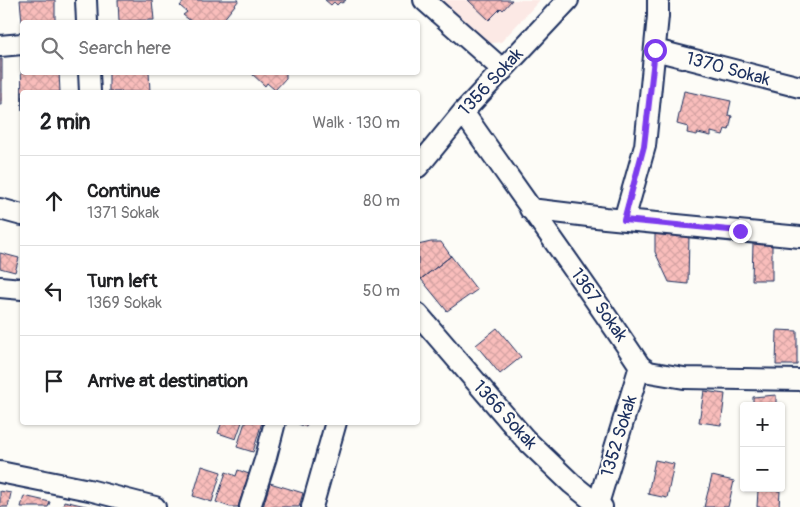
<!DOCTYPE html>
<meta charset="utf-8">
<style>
:root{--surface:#fff;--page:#f6f6f6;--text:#202124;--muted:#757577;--line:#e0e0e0}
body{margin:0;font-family:Pangolin,sans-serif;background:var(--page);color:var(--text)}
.controls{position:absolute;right:15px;bottom:15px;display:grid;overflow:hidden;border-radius:5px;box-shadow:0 1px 4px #0004}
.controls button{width:45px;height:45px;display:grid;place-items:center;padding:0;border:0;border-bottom:1px solid var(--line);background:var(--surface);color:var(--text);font:25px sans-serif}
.stop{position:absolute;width:15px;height:15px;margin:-11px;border:4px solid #7c3aed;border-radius:50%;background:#fff}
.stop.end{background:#7c3aed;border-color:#fff;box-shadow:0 1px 5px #0008}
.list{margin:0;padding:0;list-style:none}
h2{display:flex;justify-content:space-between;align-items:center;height:65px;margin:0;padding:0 20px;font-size:21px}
h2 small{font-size:16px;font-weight:400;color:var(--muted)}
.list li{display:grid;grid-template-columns:32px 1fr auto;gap:15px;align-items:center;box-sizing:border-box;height:90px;padding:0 20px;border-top:1px solid var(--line)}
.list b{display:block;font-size:19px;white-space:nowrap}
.list p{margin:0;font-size:16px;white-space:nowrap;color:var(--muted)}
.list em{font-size:16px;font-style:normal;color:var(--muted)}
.icon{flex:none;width:28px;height:28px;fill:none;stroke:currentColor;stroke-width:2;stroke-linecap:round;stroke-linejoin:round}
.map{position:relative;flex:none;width:800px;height:507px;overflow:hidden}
.search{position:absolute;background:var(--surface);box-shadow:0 1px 4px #0004;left:20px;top:20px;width:400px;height:55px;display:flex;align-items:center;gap:12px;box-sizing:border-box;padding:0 18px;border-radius:5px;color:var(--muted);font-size:19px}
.panel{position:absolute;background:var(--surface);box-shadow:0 1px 4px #0004;left:20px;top:90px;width:400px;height:335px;border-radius:5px}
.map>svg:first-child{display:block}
.built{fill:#fce9e5}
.building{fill:url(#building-cross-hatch);stroke:#1b2f5e}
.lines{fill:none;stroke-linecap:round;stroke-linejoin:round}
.minor-casing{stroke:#1b2f5e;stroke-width:24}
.minor{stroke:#fdfcf7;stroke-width:20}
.route{stroke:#7c3aed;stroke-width:6}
.labels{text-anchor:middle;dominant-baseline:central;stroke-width:4;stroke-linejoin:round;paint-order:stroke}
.street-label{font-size:18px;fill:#1b2f5e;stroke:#fdfcf7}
</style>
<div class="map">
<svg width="800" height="507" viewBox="0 0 800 507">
<defs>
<pattern id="building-cross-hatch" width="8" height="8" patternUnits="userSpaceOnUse" patternTransform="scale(1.25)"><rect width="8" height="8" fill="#f9bdbb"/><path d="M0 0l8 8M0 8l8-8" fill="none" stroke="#d5a3a3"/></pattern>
</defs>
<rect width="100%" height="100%" fill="#fdfcf7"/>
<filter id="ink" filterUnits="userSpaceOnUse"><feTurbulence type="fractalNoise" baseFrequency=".02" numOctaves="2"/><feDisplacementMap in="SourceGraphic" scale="10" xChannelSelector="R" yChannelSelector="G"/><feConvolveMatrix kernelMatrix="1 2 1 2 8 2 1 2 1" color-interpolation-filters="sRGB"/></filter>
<g filter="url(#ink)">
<path class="built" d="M436,0H540L501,42L485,44Z"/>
<path class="building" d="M20,0H55V21L22,22Z
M118,0H152L154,20L119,21Z
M185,0H239L223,20V22H192L183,15L187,12L180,6Z
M325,0H346L342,3L340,2L337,5L334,2L331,5Z
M468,0H512L503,10L501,8L489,20Z
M21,56H22V72H59L60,92H22V111Z
M0,59H2V105H0Z
M109,72H149L150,92H109Z
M250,72H286V78L275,90L267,83L265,86Z
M684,91L731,101L728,115L732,116L729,130L725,129L723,135L711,132V136L698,133L697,135L687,133L688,127L677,124Z
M655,234L689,235L688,284L669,282L655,252Z
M431,242H441L451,256L421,279L418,274V245Z
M753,243H772V280H752Z
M0,253L19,258L15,272L0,268Z
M451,256L477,290L447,311L421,279Z
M497,328L521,357L500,374L476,345Z
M777,330L797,331V365H776Z
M704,391L725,394L721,425L699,422Z
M776,395V406H753V397Z
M222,422H242L236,439L218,433Z
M245,422H262L253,452L237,447Z
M294,422H308L306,427Z
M655,460L674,464L667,498L648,494Z
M202,466L221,472L212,502L193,496Z
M238,470L249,474L238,507H230L216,502L226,472L236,476Z
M712,476L734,481L728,507H704Z
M270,483L303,493L299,507H263Z
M758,490L780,491L779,507H757Z
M0,491L11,493L8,507H0Z
M24,496L50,502L48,507H21Z
M64,501L90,507H63Z"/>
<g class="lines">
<g class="minor-casing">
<path id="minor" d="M86,0L87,22
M424,0L503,70
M0,46L22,44
M655,50L800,87
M89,72L90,92
M463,112C522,197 583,280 640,366L649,372L684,378L800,380
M418,167L463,112L568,0
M0,209L22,215
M530,209L605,218L800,237
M624,220L645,146L658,16V0
M0,287L22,289
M418,314L525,439L572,484L598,505L602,507
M0,472L89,490L155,507
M250,507L266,457L275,422
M312,507L336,422
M597,507L640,366"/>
</g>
<use href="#minor" class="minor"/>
</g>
</g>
<g class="lines" filter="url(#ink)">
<path class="route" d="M655,50L644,146L624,220L740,231"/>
</g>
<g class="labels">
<g class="street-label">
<text transform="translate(728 69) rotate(15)">1370 Sokak</text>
<text transform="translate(491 82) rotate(-47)">1356 Sokak</text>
<text transform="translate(599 305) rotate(55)">1367 Sokak</text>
<text transform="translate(505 415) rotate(48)">1366 Sokak</text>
<text transform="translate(619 436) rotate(-73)">1352 Sokak</text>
</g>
</g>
</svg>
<div class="controls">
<button>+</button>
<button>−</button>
</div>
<div class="stop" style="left:655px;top:50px"></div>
<div class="stop end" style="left:740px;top:231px"></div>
<div class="search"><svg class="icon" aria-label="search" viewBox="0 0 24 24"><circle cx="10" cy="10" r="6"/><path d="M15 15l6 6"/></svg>Search here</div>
<section class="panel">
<h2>2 min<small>Walk · 130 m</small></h2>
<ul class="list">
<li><svg class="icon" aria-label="ahead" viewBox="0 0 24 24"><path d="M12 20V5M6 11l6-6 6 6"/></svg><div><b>Continue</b><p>1371 Sokak</p></div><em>80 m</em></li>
<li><svg class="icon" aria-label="left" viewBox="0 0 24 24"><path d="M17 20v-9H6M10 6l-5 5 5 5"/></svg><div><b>Turn left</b><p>1369 Sokak</p></div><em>50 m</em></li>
<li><svg class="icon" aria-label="arrive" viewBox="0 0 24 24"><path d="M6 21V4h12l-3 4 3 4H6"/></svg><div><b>Arrive at destination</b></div></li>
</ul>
</section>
</div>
